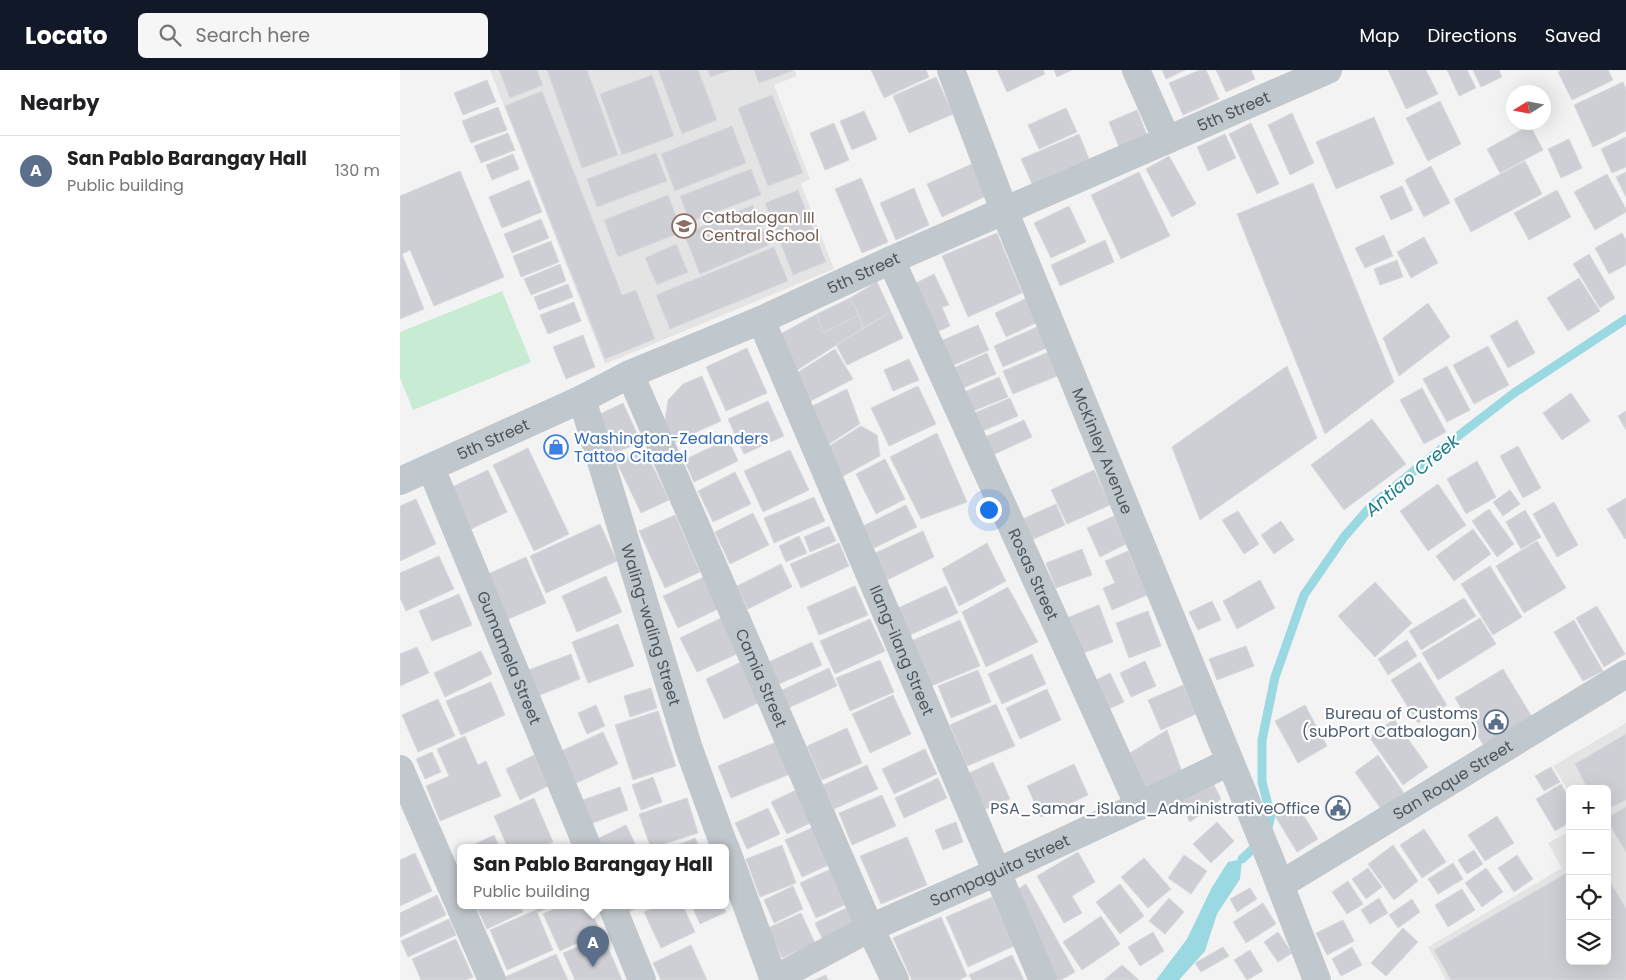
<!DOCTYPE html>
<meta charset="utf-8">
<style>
:root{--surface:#fff;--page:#f6f6f6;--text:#202124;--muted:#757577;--line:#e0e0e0;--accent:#111827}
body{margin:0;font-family:Poppins,sans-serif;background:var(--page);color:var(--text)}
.controls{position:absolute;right:15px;bottom:15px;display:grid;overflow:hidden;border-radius:8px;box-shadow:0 5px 20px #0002}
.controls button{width:45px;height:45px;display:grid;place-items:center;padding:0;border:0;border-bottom:1px solid var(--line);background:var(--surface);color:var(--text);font:25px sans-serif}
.compass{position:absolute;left:1106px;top:15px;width:45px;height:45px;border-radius:50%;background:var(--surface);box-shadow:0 5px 20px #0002;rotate:259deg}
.you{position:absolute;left:588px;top:439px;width:18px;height:18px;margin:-12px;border:4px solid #fff;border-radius:50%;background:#1a73e8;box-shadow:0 0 0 8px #1a73e833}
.badge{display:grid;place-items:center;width:32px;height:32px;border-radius:50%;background:var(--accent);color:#fff;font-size:16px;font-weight:700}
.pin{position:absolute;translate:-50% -41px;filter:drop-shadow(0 1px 2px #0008)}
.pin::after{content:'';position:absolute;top:26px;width:18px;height:15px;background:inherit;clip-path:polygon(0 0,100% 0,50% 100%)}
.popup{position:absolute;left:57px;top:774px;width:272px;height:65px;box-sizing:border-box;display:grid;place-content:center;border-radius:8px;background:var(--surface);filter:drop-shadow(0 1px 4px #0005);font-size:16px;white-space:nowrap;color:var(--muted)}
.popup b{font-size:19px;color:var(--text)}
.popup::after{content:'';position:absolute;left:50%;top:100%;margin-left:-10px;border:10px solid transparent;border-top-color:var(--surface)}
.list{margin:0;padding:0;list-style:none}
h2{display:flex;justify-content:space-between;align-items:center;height:65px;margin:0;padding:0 20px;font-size:21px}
h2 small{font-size:16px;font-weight:400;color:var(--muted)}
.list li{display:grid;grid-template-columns:32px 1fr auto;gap:15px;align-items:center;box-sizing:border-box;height:70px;padding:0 20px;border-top:1px solid var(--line)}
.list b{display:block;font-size:19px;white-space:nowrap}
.list p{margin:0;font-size:16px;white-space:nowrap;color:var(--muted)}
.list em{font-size:16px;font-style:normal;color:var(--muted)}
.icon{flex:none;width:28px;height:28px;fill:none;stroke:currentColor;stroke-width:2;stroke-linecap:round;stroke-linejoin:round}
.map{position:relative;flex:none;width:1226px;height:910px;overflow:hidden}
header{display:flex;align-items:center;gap:30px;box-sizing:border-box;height:70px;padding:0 25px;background:var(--accent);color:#fff}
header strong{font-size:24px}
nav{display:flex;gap:28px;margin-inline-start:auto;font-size:18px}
.search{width:350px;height:45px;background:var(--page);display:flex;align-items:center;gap:12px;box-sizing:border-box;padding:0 18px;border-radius:8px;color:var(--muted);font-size:19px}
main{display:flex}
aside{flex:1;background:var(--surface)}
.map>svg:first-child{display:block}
.education{fill:#e5e4e4}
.green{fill:#c8ebd3}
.water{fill:#9ad8e2}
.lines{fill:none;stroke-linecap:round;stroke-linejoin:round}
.stream{stroke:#9ad8e2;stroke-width:9}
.building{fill:#cdcfd4;stroke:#d7d9dd}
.minor{stroke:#c0c7cd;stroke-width:28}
.labels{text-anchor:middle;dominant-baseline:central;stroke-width:4.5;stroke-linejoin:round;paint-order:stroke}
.street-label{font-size:16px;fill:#4c565d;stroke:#fff}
.education-label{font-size:16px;fill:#785e54;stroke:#fff;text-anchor:start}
.shop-label{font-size:16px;fill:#366cbe;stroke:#fff;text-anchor:start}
.service-label{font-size:16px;fill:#4e5e75;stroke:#fff;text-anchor:end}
.water-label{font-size:18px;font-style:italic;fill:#1e808f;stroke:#fff}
</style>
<header>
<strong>Locato</strong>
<div class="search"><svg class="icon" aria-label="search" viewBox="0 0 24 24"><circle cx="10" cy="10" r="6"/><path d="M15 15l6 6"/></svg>Search here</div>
<nav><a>Map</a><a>Directions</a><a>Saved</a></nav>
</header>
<main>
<aside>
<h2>Nearby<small></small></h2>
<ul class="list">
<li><span class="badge" style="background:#5c6f8a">A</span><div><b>San Pablo Barangay Hall</b><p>Public building</p></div><em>130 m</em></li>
</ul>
</aside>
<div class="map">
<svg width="1226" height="910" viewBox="0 0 1226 910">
<rect width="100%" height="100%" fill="#f4f3f3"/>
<path class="education" d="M90,0H395L397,6L374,15L410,109L401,114L434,199L205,294Z
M1226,653V910H1046L1028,877L1162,798L1148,773L1170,761V891H1207V719H1170V724L1153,696Z"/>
<path class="green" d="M102,221L131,292L13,340L0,308V262Z"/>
<path class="water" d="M842,789L840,809L817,844L805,881L779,910H756L787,869L811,819L828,792Z"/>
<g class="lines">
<path class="stream" d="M867,762L871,746L862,712V670L875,607L904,525L944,467L971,436L1036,383L1114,323L1226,249
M842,789L860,772"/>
</g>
<path class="building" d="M99,0H137L143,15L110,28Z
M147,0H187L218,85L182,98Z
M258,0H298L317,50L282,64Z
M308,0H331L310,7Z
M354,0H392V1L359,13Z
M471,0H526L529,7L484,28Z
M597,0H643L645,4L607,22Z
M654,0H672L657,7Z
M762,0H785L766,9Z
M800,0H806L819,29L783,45L769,13Z
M816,0H851L855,9L826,22Z
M988,0H1026L1038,24L1006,39Z
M1047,0H1067L1076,18L1059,26Z
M1073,0H1099L1102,7L1081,17Z
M1162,0H1208L1213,10L1172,30L1158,2Z
M252,5L274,66L222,85L200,24Z
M536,7L553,44L509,63L493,26Z
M87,10L96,32L63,45L54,23Z
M1223,12L1226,19V61L1193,77L1174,35Z
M142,21L222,225L236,220L255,269L205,289L105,36Z
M372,25L403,103L368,116L338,38Z
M1040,31L1061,74L1028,91L1006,48Z
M98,37L107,60L71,73L62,51Z
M666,38L677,62L639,79L628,55Z
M737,40L747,65L719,77L709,52Z
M464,41L477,69L452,80L440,51Z
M892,43L914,93L890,105L868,55Z
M974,47L994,94L936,119L916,72Z
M434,53L449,90L425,100L410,63Z
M851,53L879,114L857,124L829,64Z
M1130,55L1143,80L1100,103L1087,79Z
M332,56L346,93L275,121L261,84Z
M108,63L115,80L81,93L74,76Z
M679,64L689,89L632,114L621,89Z
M825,64L836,88L808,101L797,77Z
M1226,67V97L1212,103L1201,79Z
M1169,69L1182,98L1161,108L1148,79Z
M256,83L267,111L197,137L187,109Z
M113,84L119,99L92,110L86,95Z
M769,86L796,134L772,147L746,99Z
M1125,91L1142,124L1071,162L1054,129Z
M574,93L588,125L542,147L527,114Z
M1031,96L1050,133L1024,147L1005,110Z
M351,99L361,125L290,152L280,126Z
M60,101L104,207L34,236L10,180L2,184L24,239L0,249V126Z
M739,102L770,166L721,189L691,125Z
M1226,102V127L1216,107Z
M1207,104L1226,139V142L1195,160L1174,122Z
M461,108L488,172L462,183L435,119Z
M129,110L142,142L102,158L89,127Z
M913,113L994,312L925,364L837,144Z
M1002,116L1013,140L991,150L980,126Z
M514,118L529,155L496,170L480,133Z
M398,120L426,192L393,205L365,133Z
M1157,120L1171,147L1129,170L1114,143Z
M268,125L282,162L218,187L204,150Z
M353,135L369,175L300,204L284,164Z
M669,136L686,172L651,188L634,153Z
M141,149L149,168L112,183L104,164Z
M597,163L622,223L568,247L542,186Z
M1222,163L1226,170V195L1209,204L1195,178Z
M984,165L993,186L965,198L955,178Z
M1024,167L1038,193L1011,208L997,182Z
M705,170L714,192L660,216L651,195Z
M151,171L159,192L121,207L113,186Z
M276,174L288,202L257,215L245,188Z
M374,177L388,211L270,259L256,225Z
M1189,184L1215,228L1200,238L1173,194Z
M997,190L1003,207L980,215L974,199Z
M160,194L166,211L131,225L124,209Z
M534,204L549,235L542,237L550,256L528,266L506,218Z
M1179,208L1200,241L1168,261L1147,228Z
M477,212L491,242L463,258L459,245L450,228Z
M168,214L173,227L139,240L134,227Z
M450,228L459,245L423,263L417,244Z
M627,228L638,252L606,267L595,243Z
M174,232L181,251L148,264L140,245Z
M1028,233L1050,267L999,306L983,268Z
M491,242L503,268L447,295L436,275Z
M417,244L423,263L459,245L463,258L391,304L373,268Z
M1117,250L1135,283L1108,298L1090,266Z
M578,255L589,280L547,298L536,273Z
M639,256L649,277L603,297L594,276Z
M183,265L195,297L166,309L153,277Z
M1088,276L1109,315L1074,334L1053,295Z
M347,278L367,323L326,341L306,297Z
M435,279L453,309L405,334L392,306Z
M651,281L662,304L613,324L603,301Z
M587,283L596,304L556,321L547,301Z
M509,289L519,310L493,321L484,300Z
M887,296L917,368L800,450L772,377Z
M1047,296L1070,340L1047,352L1023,309Z
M302,306L321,351L274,372L265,350L268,330L283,314Z
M599,307L608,327L563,345L555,326Z
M518,316L536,354L489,376L471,338Z
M1022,318L1046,362L1024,374L1000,330Z
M447,319L460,354L421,379L408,338Z
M1171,323L1190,351L1162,370L1143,343Z
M610,328L618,346L573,365L565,347Z
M368,331L384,366L344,384L328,349Z
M223,333L241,372L215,383L198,345Z
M1226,341V360L1218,346Z
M972,349L1006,394L944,440L911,395Z
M624,350L632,367L584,389L576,371Z
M461,356L477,365L480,386L436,410L423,380Z
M537,363L567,432L521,449L490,387Z
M328,369L338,391L294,412L284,390Z
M1118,376L1141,418L1123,428L1100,386Z
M128,378L169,464L134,481L93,395Z
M244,378L269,430L241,443L216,391Z
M390,380L409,420L363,442L344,401Z
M485,389L505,429L476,444L456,404Z
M1077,391L1096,427L1066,444L1047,409Z
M88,400L107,442L71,459L52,417Z
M694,400L710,435L667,454L651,420Z
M335,402L351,434L313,452L298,421Z
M1038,414L1066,455L1028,481L1000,441Z
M1110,420L1120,434L1103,446L1093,432Z
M414,427L425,451L374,473L364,448Z
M1226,428V468L1225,469L1207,439Z
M16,429L36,474L0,491V436Z
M1154,432L1178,475L1157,487L1133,444Z
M656,434L665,455L625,473L616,452Z
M506,435L517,457L474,478L463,456Z
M1089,439L1114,474L1097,487L1072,451Z
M1125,440L1141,467L1121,479L1106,452Z
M838,441L859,474L844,484L822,450Z
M353,443L369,475L330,494L315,462Z
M275,445L300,502L265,518L239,461Z
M714,446L726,474L700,487L687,458Z
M881,451L894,470L874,484L861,465Z
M200,454L217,491L146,523L130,486Z
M429,456L436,471L410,482L404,467Z
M1073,459L1091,484L1054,511L1036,486Z
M523,461L534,487L485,511L473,484Z
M399,466L407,483L386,492L379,476Z
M1137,471L1166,518L1124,543L1096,496Z
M439,473L449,496L401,518L390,494Z
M587,473L606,511L559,536L542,499Z
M682,479L692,505L656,518L646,493Z
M728,481L747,525L712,540L703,518L715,513L705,491Z
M39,486L54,519L6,541L0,528V503Z
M126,487L146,533L99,553L79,508Z
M381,494L392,517L348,539L337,516Z
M1090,496L1122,547L1093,565L1061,514Z
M206,506L222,542L177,562L162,526Z
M304,507L318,539L278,558L263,526Z
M860,510L875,538L837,559L823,531Z
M975,512L1012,553L975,587L938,546Z
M455,516L468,545L419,565L407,537Z
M546,516L558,543L510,565L498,538Z
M608,517L638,572L586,597L562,542Z
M59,524L72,555L32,571L19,541Z
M1064,528L1076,546L1021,580L1009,561Z
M812,531L821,550L798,560L789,542Z
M699,535L713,572L673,587L659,551Z
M1197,536L1225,584L1204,597L1176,548Z
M748,541L761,576L729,588L716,553Z
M323,547L339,583L297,602L280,568Z
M1080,548L1096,574L1038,610L1022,583Z
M470,549L485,581L435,604L420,571Z
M560,550L580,596L531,616L511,571Z
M1174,550L1203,601L1183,611L1154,562Z
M218,554L234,596L188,613L172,572Z
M1007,570L1017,586L988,605L978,589Z
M412,572L422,595L379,614L369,592Z
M846,576L854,596L817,610L809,589Z
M17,577L29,603L0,616V584Z
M81,581L92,604L45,627L34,603Z
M171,584L180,609L135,627L126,601Z
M632,584L646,614L602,634L588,604Z
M480,590L494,622L450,641L436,608Z
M745,591L756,616L731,627L720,603Z
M341,592L360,632L324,649L306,609Z
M1020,592L1047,635L1018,653L991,610Z
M429,598L437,616L388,638L380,621Z
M1103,599L1132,647L1084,676L1055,628Z
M578,600L591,632L551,648L538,616Z
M710,603L724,632L700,643L686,615Z
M91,612L105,645L61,665L46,631Z
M783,615L796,644L761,660L748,630Z
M251,618L257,638L230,647L224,626Z
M647,619L661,650L620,669L606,638Z
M493,625L511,664L470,683L452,644Z
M38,629L55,666L18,682L2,645Z
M596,634L615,676L567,696L550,655Z
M196,635L205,656L187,664L178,643Z
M905,635L927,676L898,693L875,651Z
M258,641L276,696L233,710L215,655Z
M994,649L1028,697L1003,715L969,667Z
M447,658L462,693L422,710L407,676Z
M767,660L782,702L737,725L722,688Z
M203,662L218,694L174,714L159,682Z
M1226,664V730L1207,739V719H1188L1175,694Z
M65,666L78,695L86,691L101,726L40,751L26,716L49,706L37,679Z
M376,672L390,704L331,728L318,696Z
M525,679L537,704L494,724L482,699Z
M32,682L41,702L25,709L16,689Z
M134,685L148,716L120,730L106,699Z
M978,685L1004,723L981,739L955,702Z
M593,692L610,729L583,740L567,704Z
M674,694L688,725L641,747L627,716Z
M467,695L478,719L434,739L423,715Z
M1151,697L1160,712L1144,721L1135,706Z
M253,707L262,732L241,740L232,715Z
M538,708L547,728L504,748L495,728Z
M812,711L821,729L790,752L776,727Z
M1161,714L1170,730V752L1155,761L1136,729Z
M220,717L228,740L185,756L177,732Z
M396,720L412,752L387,764L371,732Z
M482,725L496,756L452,775L439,743Z
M134,728L153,772L139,778H108L94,746Z
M287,728L298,763L251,778L239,744Z
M896,733L918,769L897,782L875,746Z
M1226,737V782L1207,750V748Z
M368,738L380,764L347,779L335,753Z
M1097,746L1114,773L1085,791L1068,765Z
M556,752L563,772L543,780L535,760Z
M817,752L834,771L811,793L793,774Z
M226,755L237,778H194L191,772Z
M416,756L433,793L402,807L385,770Z
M1024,759L1046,792L1022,808L1000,775Z
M94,765L100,778H67Z
M507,767L527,815L481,834L460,786Z
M295,768L300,778H272Z
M382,775L396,813L360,827L346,789Z
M993,775L1018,811L994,830L968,794Z
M1074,780L1083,794L1067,804L1058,790Z
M678,782L695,812L672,826L682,843L664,853L637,806Z
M15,783L32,821L0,836V790Z
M784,785L807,801L791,824L768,808Z
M1117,785L1133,809L1114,822L1098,798Z
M744,788L771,819L748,838L721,807Z
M1053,793L1063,809L1038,824L1028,809Z
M433,798L449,833L416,848L400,813Z
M968,798L982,817L966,829L952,809Z
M1086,798L1103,822L1082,837L1065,813Z
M1170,801V891H1207V806L1226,839V910H1051L1034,880Z
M948,811L963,834L947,844L932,822Z
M626,814L675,902L661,910H647L610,824Z
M720,814L744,846L720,864L696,832Z
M393,816L403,839L374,853L364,830Z
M850,818L857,829L837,842L830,829Z
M1062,819L1075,840L1048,857L1035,835Z
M37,825L46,845L0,867V843Z
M592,827L614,876L568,897L546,847Z
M769,828L784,842L765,864L749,851Z
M979,828L988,843L970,854L961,840Z
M1012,829L1020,842L998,858L989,845Z
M863,833L876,854L846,873L833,852Z
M76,836H120L123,842L87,859Z
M135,836H152L138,842Z
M161,836H188L201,862L160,881L143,844Z
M223,836H242L226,843Z
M258,836H283L295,862L261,878L244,842Z
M292,836H323L326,842L300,854Z
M448,837L456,854L423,870L415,853Z
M136,840L153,880L107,900L90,860Z
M401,843L415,873L382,888L368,858Z
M701,846L720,874L682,900L663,872Z
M541,847L567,906L559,910H512L493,868Z
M49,849L56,865L8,887L1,871Z
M943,850L954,871L927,885L916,863Z
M1003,858L1018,872L986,906L971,893Z
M753,862L764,881L740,896L728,877Z
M878,862L892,883L878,892L864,872Z
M203,866L222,910H175L163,883Z
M56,869L73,907L66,910H21L12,889Z
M291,875L307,910H261L253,893Z
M823,877L829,886L801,902L795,893Z
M952,877L962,895L941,906L932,889Z
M850,880L863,901L847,910L834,890Z
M156,884L168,910H104L103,908Z
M612,885L624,910H572L569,905Z
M722,895L739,910H704Z
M426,905L428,910H414Z"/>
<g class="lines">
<g class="minor">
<path id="s1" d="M551,0L604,140L870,789L917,910"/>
<path d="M736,0L767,70"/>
<path id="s2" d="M491,190L739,736"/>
<path id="s3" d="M361,250L643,910"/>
<path id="s4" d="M230,304L470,858L495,910"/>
<path id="s5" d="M182,329L289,679L325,778"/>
<path id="s6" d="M31,398L188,778"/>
<path id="s7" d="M0,411L182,329L230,304L361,250L491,190L928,0"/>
<path d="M0,699L92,910"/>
<path d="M326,779L374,910"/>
<path id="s8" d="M880,815L1226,604"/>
<path d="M212,836L242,910"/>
<path id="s9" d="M373,910L470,858L597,802L739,736L829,692"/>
</g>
</g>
<defs>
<g id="school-ring" transform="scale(1.25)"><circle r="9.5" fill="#fff" stroke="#8d6e63" stroke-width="1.5"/><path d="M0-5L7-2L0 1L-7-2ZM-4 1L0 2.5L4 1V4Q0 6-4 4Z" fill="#8d6e63"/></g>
<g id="shop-ring" transform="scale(1.25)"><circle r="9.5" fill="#fff" stroke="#3f7fe0" stroke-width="1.5"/><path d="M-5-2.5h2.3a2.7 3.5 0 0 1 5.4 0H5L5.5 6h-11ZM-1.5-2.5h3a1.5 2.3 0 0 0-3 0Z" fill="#3f7fe0"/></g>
<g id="civic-ring" transform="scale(1.25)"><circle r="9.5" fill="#fff" stroke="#5c6f8a" stroke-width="1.5"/><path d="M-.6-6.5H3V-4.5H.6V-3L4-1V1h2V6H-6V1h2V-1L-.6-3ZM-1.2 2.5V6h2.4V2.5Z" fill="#5c6f8a"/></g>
</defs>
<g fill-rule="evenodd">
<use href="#school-ring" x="284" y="156"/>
<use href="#shop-ring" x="156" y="377"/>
<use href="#civic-ring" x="1096" y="652"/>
<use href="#civic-ring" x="938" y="738"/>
</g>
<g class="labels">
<g class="street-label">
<text stroke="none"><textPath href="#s7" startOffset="912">5th Street</textPath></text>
<text stroke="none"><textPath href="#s7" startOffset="508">5th Street</textPath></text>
<text stroke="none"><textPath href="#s7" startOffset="102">5th Street</textPath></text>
<text stroke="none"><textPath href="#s1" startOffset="410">McKinley Avenue</textPath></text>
<text stroke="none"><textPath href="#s2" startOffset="345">Rosas Street</textPath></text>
<text stroke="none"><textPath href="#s5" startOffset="236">Waling-waling Street</textPath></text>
<text stroke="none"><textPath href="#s3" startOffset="359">Ilang-ilang Street</textPath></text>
<text stroke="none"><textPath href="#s6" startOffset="205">Gumamela Street</textPath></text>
<text stroke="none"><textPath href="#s4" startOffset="331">Camia Street</textPath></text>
<text stroke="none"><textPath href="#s8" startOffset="202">San Roque Street</textPath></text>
<text stroke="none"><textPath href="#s9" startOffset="252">Sampaguita Street</textPath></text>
</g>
<g class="education-label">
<text x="302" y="147">Catbalogan III<tspan x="302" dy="18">Central School</tspan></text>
</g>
<g class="shop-label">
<text x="174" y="368">Washington-Zealanders<tspan x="174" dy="18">Tattoo Citadel</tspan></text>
</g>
<g class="service-label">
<text x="1078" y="643">Bureau of Customs<tspan x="1078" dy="18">(subPort Catbalogan)</tspan></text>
<text x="920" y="738">PSA_Samar_iSland_AdministrativeOffice</text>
</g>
<g class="water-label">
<text transform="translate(1012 405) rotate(-40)">Antiao Creek</text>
</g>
</g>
</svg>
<div class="controls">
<button>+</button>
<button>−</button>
<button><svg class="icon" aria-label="locate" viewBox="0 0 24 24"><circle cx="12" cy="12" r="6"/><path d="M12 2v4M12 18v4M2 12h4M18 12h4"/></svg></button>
<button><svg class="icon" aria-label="layers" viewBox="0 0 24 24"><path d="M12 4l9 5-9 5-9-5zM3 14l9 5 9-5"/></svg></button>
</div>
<svg class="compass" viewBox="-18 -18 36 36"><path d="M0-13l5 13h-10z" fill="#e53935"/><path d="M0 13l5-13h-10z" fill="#757577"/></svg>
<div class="you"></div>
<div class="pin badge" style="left:193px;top:897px;background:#5c6f8a">A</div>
<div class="popup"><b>San Pablo Barangay Hall</b>Public building</div>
</div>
</main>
